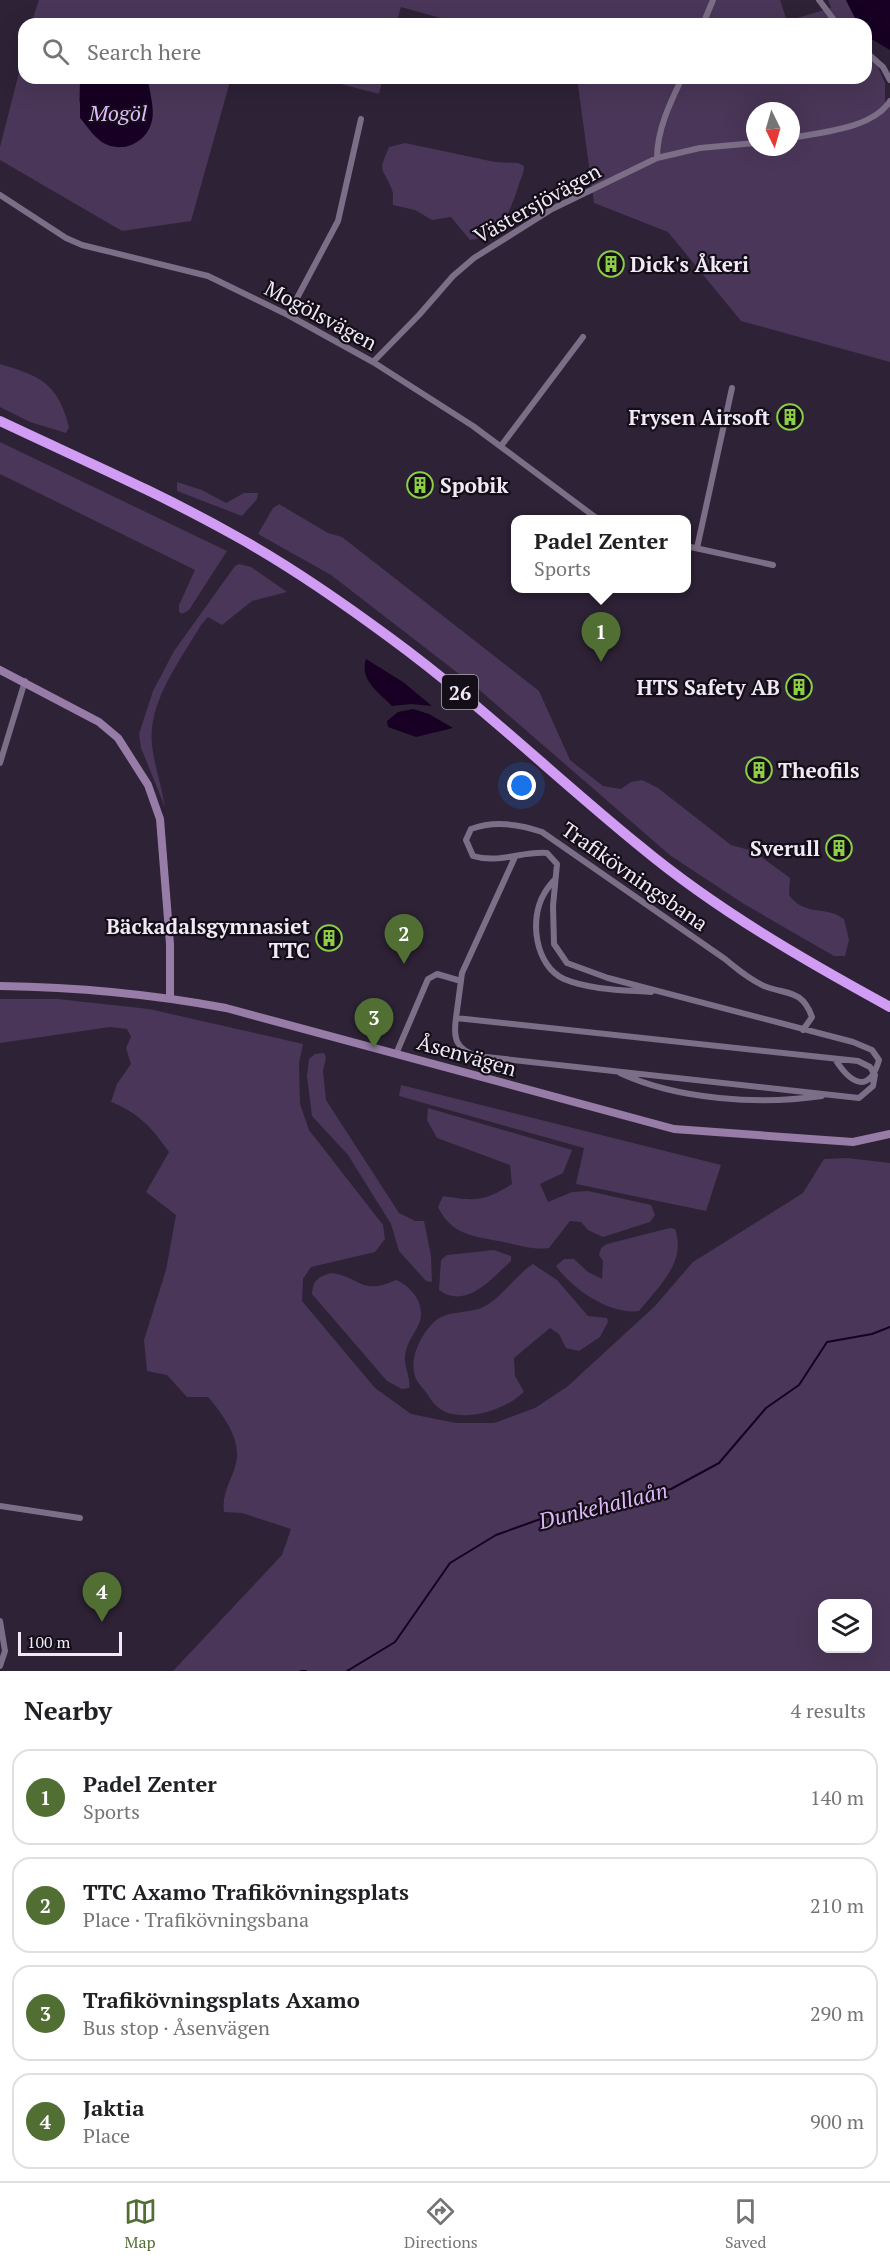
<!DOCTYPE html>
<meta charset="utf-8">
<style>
:root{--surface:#fff;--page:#f6f6f6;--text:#202124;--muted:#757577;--line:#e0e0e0;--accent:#516f33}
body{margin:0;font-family:"PT Serif",serif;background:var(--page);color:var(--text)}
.controls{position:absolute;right:18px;bottom:18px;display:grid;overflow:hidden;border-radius:12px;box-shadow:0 6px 24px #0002}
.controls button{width:54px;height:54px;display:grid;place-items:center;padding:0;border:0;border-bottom:2px solid var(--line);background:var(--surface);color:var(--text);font:30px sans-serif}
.compass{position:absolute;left:746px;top:102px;width:54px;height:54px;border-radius:50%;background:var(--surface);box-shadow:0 6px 24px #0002;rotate:175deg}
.scale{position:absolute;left:18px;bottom:15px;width:104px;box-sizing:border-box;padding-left:6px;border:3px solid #f1e9f6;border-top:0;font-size:16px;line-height:21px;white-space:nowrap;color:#f1e9f6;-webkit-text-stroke:4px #130e17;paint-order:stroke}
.you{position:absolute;left:522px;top:786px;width:21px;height:21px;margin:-15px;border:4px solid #fff;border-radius:50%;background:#1a73e8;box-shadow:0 0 0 9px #1a73e833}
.badge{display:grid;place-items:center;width:39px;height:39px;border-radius:50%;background:var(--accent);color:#fff;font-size:20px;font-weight:700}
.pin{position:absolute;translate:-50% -50px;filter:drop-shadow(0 2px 3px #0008)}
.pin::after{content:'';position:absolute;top:32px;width:21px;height:18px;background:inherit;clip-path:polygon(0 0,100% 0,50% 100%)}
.popup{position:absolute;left:511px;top:515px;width:180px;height:78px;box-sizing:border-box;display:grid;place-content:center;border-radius:12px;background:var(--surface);filter:drop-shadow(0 2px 4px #0005);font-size:20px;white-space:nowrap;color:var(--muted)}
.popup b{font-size:22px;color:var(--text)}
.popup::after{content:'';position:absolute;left:50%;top:100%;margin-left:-12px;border:12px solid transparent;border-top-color:var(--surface)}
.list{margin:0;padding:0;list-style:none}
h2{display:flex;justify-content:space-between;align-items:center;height:78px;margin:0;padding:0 24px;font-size:26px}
h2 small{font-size:20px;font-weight:400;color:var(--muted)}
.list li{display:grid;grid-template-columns:39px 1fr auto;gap:18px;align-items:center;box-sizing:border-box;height:96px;margin:0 12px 12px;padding:0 12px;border:2px solid var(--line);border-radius:18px}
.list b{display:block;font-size:22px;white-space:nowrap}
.list p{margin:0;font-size:20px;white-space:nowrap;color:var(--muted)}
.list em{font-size:20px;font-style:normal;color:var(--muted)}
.icon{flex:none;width:33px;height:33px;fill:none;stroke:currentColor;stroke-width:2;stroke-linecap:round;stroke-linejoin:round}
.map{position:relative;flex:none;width:890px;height:1671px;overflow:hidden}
.search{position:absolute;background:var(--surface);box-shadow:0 6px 24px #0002;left:18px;right:18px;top:18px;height:66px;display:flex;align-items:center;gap:15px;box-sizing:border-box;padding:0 21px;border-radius:18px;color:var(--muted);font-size:22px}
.sheet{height:510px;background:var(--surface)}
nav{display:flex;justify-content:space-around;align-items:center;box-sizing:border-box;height:84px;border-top:2px solid var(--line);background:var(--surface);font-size:16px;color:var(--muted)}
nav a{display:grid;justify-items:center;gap:3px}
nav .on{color:var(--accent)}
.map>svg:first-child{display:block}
.green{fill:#4a3658;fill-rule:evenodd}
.water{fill:#170023}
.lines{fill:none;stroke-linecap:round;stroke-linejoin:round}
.stream{stroke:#170023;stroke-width:2}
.street{stroke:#7c6e86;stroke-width:6}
.secondary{stroke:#967ca7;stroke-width:8}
.highway{stroke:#d19cf3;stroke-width:10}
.labels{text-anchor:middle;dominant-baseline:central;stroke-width:4.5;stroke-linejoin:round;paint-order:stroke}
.shield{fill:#130e17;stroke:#aea7b3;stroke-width:1.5}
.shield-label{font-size:20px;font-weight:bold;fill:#f1e9f6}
.street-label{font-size:21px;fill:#f1e9f6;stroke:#130e17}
.poi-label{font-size:21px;font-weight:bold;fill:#f1e9f6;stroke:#130e17;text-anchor:end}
.water-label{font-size:22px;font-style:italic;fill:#e0b7fb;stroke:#130e17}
</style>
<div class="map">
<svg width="890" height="1671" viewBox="0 0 890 1671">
<rect width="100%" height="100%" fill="#2e2236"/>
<path class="green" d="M39,0H780L787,21L831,8L828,0H846L858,24H462L401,7L396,24H31Z
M866,39L885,83V103L890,105V362L741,321L668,232L594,203L577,78H866ZM755,111H791V147H755Z
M24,53V78H80L79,101L95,136L103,143L127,147L148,78H231L191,221L122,231L0,160V147Z
M318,78H383L379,94Z
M405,143L495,162L518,163L524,166C524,173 521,178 519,184C511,210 501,237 470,240L451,217L432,220L415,210L393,205C392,199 394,194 392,190C383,166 377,175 389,147Z
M0,364C40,376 58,383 69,427L66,433L30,422L0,407Z
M0,442L227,551L189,610L182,614L179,612V605L195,570L0,474Z
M177,482L202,490L226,503L244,493H258L257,499L242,516L177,491Z
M279,504L328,533L342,537L539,691L570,760L603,786L621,789L631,782L642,780L658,788L731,845L753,851L790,878L789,895C805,917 825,905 844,919L849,940L845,956H834L744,904L671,856L476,687L331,575L258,534L273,508Z
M239,564L251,567L287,592L252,601L222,625L208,617L201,625C179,663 144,706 153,752C156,771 162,788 165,807L141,748L139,734L153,691L174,651L235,566Z
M0,999H58L149,1009L303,1044L299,1063L300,1104L309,1130L383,1225L385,1239L375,1252L311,1267L303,1279L302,1301L375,1388L411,1414L456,1423H494L535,1408L568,1386L655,1306L693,1262L803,1193L824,1159L847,1158L890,1163V1671H173L282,1555L291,1529L242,1513L224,1512C221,1490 235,1477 237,1457C239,1436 221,1412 208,1397H187L167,1375L147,1371L144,1340L166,1270L176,1215L146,1192L169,1152C152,1128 139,1113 111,1102L117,1084L131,1064L126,1048L131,1037L127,1029L110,1027L0,1043ZM822,1604H868V1648H822Z
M324,1053L326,1058L323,1071L326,1100L399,1213L415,1221H424L431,1256L432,1282L426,1281L399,1251L391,1224L348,1155L312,1116L307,1076L309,1059L315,1054Z
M401,1085L721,1165L706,1211L576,1184L584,1148L399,1096Z
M428,1108L572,1150L563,1173L540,1184L548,1202L572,1192L588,1191L651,1205L655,1215L650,1222L603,1237L588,1230L581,1222L570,1221L549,1248C533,1250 523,1246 508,1243C478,1236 453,1238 438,1207L443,1196C474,1201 484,1202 512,1184L510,1165L437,1138L427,1120Z
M670,1228L675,1229C687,1262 659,1286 639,1311C610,1315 572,1289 556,1266L564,1259H574L588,1272L602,1279L603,1261L599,1255L601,1248L607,1244Z
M494,1250L511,1256V1261C491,1279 466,1310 439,1290L441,1260L447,1255Z
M533,1264L557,1280L588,1316L607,1318L608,1322L600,1337L579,1351L566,1348L559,1334L550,1328L514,1358L515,1376L524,1392C507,1408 476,1419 452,1414C441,1412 433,1404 428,1395C425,1390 420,1386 417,1381C407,1362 420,1336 433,1323C446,1310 465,1314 481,1308C502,1299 514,1276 533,1264Z
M331,1273C361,1277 361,1296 396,1280C411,1286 425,1303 420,1321C416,1333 407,1340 405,1356C404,1367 411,1378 409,1388L402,1389L387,1381L312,1294C313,1280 318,1277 331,1273Z"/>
<path class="water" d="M846,0H890V50L868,37L866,24H858Z
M80,78H148C149,92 156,110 151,124C145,144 120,154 102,142C93,136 87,126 80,118Z
M366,659L403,682L432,706L411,704L392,706C380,693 359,681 366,659Z
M413,709L429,714L453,728L416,737L388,727L387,721L398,712Z"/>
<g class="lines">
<path class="stream" d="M301,1671H306
M347,1671L395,1642L450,1563L496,1535L546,1517L671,1489L719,1463L766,1408L799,1385L827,1342L872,1334L890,1327"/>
<path class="street" d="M819,0L837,24
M703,24L713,0
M866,52L883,67L890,80
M791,138C821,132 872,129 890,101
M657,158C657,130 670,103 682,78
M0,195L66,238L82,245L208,276L288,315L373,362L473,426L599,520
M288,315L338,221L361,119
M373,362L419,315L453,276L474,258L552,209L657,158L700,148L755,143
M501,446L583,337
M686,546L773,565
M697,548L732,388
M0,763L25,681
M555,879C551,884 547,888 544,894C529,919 535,966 564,979C590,990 624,990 651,992
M456,1018L858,1061L870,1067L875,1075L873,1086L859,1098L477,1056C456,1049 453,1039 456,1018Z
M456,1018L462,973L515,857
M803,1030L812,1017C802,989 787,995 764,986C749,979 737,969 725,959L542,832C519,824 495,820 471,829L466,840L473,856C498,864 522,851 547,853L557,864L553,906L554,944L567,963L608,978L853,1042L872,1050L879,1060C869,1095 850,1083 835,1059
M396,1054L428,979L437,974L461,981
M620,1073C678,1100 760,1105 822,1096
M0,1506L80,1518
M0,1621L5,1651L0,1666"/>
<path class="secondary" d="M0,670L99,722L118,738L148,785L160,819L170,944V998
M0,986C77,987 151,994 226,1008L674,1129L853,1142L890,1134"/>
<path class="highway" d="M0,421C78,458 157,492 232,534C287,564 339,600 389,637C478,702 556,778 641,847C717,910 804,960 890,1007"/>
</g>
<defs>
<g id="building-ring" transform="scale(1.35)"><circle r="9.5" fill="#130e17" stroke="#8cce45" stroke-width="1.5"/><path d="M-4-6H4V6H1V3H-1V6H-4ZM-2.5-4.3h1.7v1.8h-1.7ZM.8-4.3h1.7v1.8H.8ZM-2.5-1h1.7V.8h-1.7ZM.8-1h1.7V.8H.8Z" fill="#8cce45"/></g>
</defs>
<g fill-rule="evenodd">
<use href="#building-ring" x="611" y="264"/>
<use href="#building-ring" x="790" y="417"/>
<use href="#building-ring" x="420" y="485"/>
<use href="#building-ring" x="799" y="687"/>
<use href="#building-ring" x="759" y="770"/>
<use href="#building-ring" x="839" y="848"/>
<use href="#building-ring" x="329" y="938"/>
</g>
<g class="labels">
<rect class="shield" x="442" y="675" width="36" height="34" rx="4.5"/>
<g class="shield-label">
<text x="460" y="692">26</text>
</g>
<g class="street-label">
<text transform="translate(537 203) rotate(-29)">Västersjövägen</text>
<text transform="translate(321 315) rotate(28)">Mogölsvägen</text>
<text transform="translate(635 876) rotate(35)">Trafikövningsbana</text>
<text transform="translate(467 1055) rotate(16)">Åsenvägen</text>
</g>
<g class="poi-label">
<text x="630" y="264" text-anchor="start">Dick's Åkeri</text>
<text x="770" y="417">Frysen Airsoft</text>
<text x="440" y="485" text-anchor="start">Spobik</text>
<text x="780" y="687">HTS Safety AB</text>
<text x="778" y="770" text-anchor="start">Theofils</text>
<text x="820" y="848">Sverull</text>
<text x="310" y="926">Bäckadalsgymnasiet<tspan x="310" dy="24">TTC</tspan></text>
</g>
<g class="water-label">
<text x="118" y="112">Mogöl</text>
<text transform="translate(603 1505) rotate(-14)">Dunkehallaån</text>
</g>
</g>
</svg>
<div class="controls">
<button><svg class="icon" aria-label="layers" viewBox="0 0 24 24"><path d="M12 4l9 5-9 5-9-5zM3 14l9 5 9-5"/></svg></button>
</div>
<svg class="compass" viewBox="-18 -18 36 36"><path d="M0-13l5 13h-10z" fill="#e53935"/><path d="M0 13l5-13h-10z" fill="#757577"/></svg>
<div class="scale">100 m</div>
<div class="you"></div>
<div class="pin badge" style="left:601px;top:662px">1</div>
<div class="popup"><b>Padel Zenter</b>Sports</div>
<div class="pin badge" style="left:404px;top:964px">2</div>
<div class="pin badge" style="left:374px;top:1048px">3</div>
<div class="pin badge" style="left:102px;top:1622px">4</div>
<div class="search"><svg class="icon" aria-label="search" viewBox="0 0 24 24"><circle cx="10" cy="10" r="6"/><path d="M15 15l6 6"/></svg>Search here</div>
</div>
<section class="sheet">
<h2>Nearby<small>4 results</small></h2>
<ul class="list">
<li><span class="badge">1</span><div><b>Padel Zenter</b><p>Sports</p></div><em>140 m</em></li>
<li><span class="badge">2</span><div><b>TTC Axamo Trafikövningsplats</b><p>Place · Trafikövningsbana</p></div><em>210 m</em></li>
<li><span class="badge">3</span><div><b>Trafikövningsplats Axamo</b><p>Bus stop · Åsenvägen</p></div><em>290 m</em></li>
<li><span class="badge">4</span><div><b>Jaktia</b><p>Place</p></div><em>900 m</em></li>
</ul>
</section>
<nav>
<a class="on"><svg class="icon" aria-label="map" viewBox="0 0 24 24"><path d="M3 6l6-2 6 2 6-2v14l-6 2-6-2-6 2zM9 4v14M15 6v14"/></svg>Map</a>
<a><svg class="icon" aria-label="directions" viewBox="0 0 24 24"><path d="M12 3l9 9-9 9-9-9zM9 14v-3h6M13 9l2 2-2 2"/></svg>Directions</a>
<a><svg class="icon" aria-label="saved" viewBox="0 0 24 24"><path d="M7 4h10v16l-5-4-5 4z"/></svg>Saved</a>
</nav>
